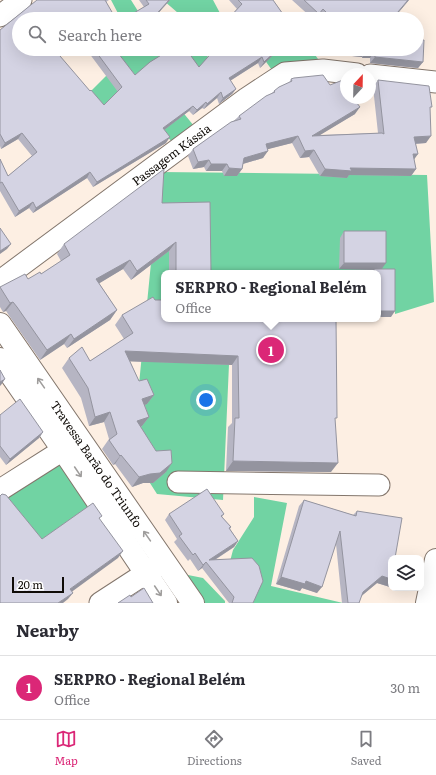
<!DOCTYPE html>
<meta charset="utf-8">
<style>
:root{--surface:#fff;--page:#f2f2f3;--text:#2b2b33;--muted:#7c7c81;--line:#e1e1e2;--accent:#db2777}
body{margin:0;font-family:Literata,serif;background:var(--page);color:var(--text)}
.controls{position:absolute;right:12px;bottom:12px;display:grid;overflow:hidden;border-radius:8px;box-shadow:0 4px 16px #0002}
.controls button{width:36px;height:36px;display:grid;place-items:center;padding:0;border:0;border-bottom:1px solid var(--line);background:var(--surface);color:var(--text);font:20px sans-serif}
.compass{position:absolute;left:340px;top:68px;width:36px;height:36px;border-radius:50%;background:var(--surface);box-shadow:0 4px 16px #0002;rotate:22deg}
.scale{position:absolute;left:12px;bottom:10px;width:52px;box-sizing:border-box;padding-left:4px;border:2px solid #0f0b07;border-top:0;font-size:11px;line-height:14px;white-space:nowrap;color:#0f0b07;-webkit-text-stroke:3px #fff;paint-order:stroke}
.you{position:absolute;left:206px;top:400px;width:14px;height:14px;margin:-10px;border:3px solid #fff;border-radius:50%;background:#1a73e8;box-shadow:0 0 0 6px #1a73e833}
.badge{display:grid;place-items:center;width:26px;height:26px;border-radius:50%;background:var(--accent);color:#fff;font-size:13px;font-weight:700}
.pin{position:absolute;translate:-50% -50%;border:2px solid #fff;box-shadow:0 1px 4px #0006}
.popup{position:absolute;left:161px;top:270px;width:220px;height:52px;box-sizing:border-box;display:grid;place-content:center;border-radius:8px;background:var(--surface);filter:drop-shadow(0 1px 3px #0005);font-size:13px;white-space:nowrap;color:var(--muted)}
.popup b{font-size:15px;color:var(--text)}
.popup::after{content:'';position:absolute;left:50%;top:100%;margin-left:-8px;border:8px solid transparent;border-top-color:var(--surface)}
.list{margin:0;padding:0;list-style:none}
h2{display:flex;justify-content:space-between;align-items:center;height:52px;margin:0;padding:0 16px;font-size:17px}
h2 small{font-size:13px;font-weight:400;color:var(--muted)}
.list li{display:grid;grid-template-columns:26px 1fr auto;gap:12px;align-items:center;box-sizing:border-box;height:64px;padding:0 16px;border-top:1px solid var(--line)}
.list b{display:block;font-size:15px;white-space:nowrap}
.list p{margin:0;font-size:13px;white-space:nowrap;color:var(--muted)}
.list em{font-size:13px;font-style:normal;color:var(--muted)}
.icon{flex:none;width:22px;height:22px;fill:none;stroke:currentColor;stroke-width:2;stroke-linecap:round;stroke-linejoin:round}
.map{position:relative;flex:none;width:436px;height:603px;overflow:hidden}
.search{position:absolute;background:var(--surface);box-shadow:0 4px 16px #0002;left:12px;right:12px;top:12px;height:44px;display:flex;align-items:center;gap:10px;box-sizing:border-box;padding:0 14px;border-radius:22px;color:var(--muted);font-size:15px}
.sheet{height:116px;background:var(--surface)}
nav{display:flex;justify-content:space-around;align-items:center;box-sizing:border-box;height:56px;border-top:1px solid var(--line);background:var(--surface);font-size:11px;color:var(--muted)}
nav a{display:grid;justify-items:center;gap:2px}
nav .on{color:var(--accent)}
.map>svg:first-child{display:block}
.forest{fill:#71d3a3}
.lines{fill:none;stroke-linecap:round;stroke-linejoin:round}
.minor-casing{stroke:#83766c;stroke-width:23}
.tertiary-casing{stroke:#83766c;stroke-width:24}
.secondary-casing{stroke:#83766c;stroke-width:24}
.minor{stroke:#fff;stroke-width:21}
.tertiary{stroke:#fff;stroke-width:22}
.secondary{stroke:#fff;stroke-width:22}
.wall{fill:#b6b5c3}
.shaded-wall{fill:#94949f}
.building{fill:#d4d3e3;stroke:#94949f}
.oneway{stroke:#9f9d9c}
.labels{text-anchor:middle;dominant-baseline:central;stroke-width:3.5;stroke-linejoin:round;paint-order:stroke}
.street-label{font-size:12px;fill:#0f0b07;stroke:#fff}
</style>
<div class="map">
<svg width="436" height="603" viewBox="0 0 436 603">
<rect width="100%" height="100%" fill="#fdefe3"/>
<path class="forest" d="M111,0H131L143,19H121Z
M163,0H213L221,15L217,19H171L178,13Z
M109,49H177L172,99L194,126L173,143L162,131L171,124L105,115L87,95L118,64Z
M178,49H212L202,66L207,76Z
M257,49H311L318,59L274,73Z
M160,172L427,175L434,302L395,314L394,287L378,273H164V319H231L223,500L157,494L132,455Z
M62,458L94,503L25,563L0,496Z
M254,497L287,503L271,586L343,603H251L228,569L233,550L254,517Z
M183,574L203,578L225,601V603H204Z"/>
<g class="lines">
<g class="minor-casing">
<g id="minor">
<path d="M0,16L21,0"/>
<path d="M370,75L436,82"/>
<path id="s1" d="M0,281L247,98L285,73L323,70L357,74"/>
<path d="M178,482L379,485"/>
<path d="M0,490L63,450"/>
<path d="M100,603L160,564"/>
</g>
</g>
<g class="tertiary-casing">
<g id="tertiary">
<path id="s2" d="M0,324L193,603"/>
<path d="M0,359L63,450L166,603"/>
</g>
</g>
<g class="secondary-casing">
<path id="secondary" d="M427,603L436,560"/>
</g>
<use href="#minor" class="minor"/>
<use href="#tertiary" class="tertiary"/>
<use href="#secondary" class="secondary"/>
</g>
<path class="wall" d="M37,0H109L106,2L19,19L90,91L104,105L118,92L86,49H115L135,75L199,67L278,49L274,54L260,68L258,63L230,81L236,89L232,94L219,104L217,98L204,109L202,108L193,115L189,111L164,130L166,143L93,187L87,178L33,213L29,208L15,217L0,191V159L8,176L32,156L18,139L1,149L0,146V30Z
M139,0H170L153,19H125L127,17L144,7Z
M229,0H273L285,17L284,19H228L237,9Z
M292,0H409L393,19H322L319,15L315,19H313Z
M335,49H417L423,62L418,68L370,63V58H362V57L342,55L343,51H335Z
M291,79L330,85L355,114L319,135L378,133L373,87L378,80L430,109L426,143L416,144L414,159L416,169L411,176L349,175L347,178L320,176L309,157L300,158L292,143L267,149L263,158L243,164L242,169L237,176H224L222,171H206L204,167L193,169L188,156L193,149L235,120L239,116L272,93L274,91L289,83Z
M162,203L211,273H169V251L131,280L123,269L99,283L117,310L110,320L67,348L64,344L40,360L10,317L6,311L3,312L0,307V287L28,279L41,274L61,261L57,254L64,244Z
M344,231L382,269L391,317H378V273H372L374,270L339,269L340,238Z
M155,300L164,319H336L335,420L331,472L226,471L228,427L232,423V365L130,361L139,381L154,395L147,404L145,405L149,417L142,426L141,427L166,472L153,483H143L132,487L115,464L113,465L102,449L109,439L104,422L89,426L81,398L62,368L69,358L90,361L124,339L115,325L122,315Z
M0,415L43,432L39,438L6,465L0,457Z
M304,500L353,515L357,511L390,587L377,583L361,596L359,603H342L336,544L317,593L302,588L300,591L276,584L299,506Z
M169,514H224L222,517L231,527L230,529L238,541L234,547L215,560L253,603H229L202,568L198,571L190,559L188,561L174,542L177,539L165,520Z"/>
<path class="shaded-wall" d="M169,0H170L153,19H152Z
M408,0H409L393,19H392Z
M278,49L274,54L260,68L264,62Z
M336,49H344L343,51H335Z
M346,49H356L366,50L362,57L342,55Z
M366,52H374L370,58H362Z
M262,57L258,63L225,84L229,78Z
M375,57L423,62L418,68L370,63Z
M236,89L232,94L219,104L223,98Z
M221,92L217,98L204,109L207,104Z
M206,102L202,108L193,115L197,110Z
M193,106L189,111L159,134L163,128Z
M360,107L355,114L307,143L312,136Z
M22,133L18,139L1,149L5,143Z
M298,136L292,143L261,151L266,144Z
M431,136L426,143L409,144L414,137Z
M170,137L166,143L93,187L97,182Z
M314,150L309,157L300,158L305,151Z
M268,151L263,158L239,165L244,158Z
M413,154H418L413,161Z
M209,160L204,167L193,169L198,162Z
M211,164H227L222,171H206Z
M229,168L242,169L237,176H224Z
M350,168L416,169L411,176L349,175L347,178L320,176L325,169Z
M90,172L87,178L33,213L36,208Z
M33,202L29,208L15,217L19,211Z
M176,242L169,251L131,280L137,271Z
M11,244L7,249L0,254V251Z
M130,260L123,269L90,289L96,279Z
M344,263H386L381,270L339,269Z
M13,302L6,311L3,312L10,303Z
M117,310L110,320L67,348L74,339Z
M378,311H395L391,317H378Z
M71,334L64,344L40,360L47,350Z
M125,351L238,356L232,365L118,361Z
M5,379L1,385L0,386V382Z
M154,395L147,404L136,409L142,399Z
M110,412L104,422L89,426L95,417Z
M149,417L142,426L130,431L137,421Z
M43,432L39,438L6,465L10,459Z
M121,455L115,464L113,465L120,456Z
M233,461L338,463L331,472L226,471Z
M172,463L166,472L153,483H143L132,487L139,477L150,474Z
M238,541L234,547L208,564L209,560Z
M123,551L118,558L66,596L70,589Z
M206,562L202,568L198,571L203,565Z
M382,576L391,579V585L390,587L377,583L358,599L363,592Z
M281,577L306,581L322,587L317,593L302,588L300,591L276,584Z
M73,593L68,599L63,603H58Z"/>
<path class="building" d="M37,0H105L116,19H19V49H54L90,91L91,90L104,105L122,87L94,49H115L135,75L150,62L171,49H186L199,67L215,49H278L264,62L262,57L229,78L236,89L223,98L221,92L207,104L206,102L197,110L193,106L163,128L170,137L97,182L90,172L36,208L33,202L19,211L2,182L0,183V159L8,176L37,152L22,133L5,143L0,134V30Z
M146,0H169L152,19H129L127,17L149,4Z
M238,0H273L285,17L284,19H228L242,4Z
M304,0H408L392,19H333L323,9L319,14Z
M417,40H424L423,62L375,57L374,52H366V50L356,49H417Z
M323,75L330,85L343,80L346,87V98H353L360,107L312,136L382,133L384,134L378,80L429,86L432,107H430L431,136L414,137L418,154H413L416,169L350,168L352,171L325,169L314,150L305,151L298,136L266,144L268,151L244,158L242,169L229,168L227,164H211L209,160L198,162L193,149L231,122L241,119L239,116L266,96L275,92L274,91L279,87L292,81L291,79L294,78Z
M164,169L162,203L210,202L211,273H176V242L137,271L130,260L96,279L117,310L74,339L71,334L47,350L17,307L13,302L10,303L0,287L25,274L28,279L40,272L41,274L70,255L64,244Z
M0,228L11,244L0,251Z
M344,231H386V263H344Z
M374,269H395V311H378V273H374Z
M153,297L155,300H164V319H336L337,418H335L338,463L233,461L235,418H239L238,356L125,351L139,381L147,379L154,395L142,399L149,417L137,421L156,451L171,450L172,463L160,473L150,474L139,477L121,455L120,456L109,440L117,434L110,412L95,417L88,388L69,358L82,347L90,361L133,333L122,315Z
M0,370L5,379L0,382Z
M20,399L43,432L10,459L0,446V415Z
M207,489L224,514L221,516L231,527L229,528L238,541L209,560L252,558L259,566L263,581L253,603H232L234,597L206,562L203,565L195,553L193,555L179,536L182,534L169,514Z
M2,494L6,495L42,539L93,503L102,516L99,518L123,551L70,589L73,593L58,603H0V496Z
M304,500L356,516L357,511L402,518L395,558H391V579L382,576L363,592L359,603H348L340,531L322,587L306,581L305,584L281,577Z
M144,588L153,603H118L130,595L131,597Z"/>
<defs><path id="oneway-shaft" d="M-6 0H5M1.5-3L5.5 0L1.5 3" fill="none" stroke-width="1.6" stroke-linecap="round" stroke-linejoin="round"/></defs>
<g class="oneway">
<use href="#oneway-shaft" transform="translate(41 383) rotate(-125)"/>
<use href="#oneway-shaft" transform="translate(78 472) rotate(56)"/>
<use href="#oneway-shaft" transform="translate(147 536) rotate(-125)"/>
<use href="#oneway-shaft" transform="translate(158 591) rotate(56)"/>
</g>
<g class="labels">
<g class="street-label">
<text stroke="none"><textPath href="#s1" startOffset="213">Passagem Kássia</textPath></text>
<text stroke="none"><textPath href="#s2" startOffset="170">Travessa Barão do Triunfo</textPath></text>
</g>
</g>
</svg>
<div class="controls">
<button><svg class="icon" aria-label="layers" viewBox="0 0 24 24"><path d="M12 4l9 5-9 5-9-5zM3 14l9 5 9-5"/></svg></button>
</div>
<svg class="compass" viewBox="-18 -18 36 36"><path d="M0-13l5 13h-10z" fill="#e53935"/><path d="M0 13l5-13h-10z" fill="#7c7c81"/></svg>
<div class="scale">20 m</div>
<div class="you"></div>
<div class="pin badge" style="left:271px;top:350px">1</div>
<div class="popup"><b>SERPRO - Regional Belém</b>Office</div>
<div class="search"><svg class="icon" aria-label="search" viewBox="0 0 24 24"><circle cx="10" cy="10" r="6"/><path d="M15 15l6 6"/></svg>Search here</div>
</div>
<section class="sheet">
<h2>Nearby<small></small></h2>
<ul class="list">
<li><span class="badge">1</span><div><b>SERPRO - Regional Belém</b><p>Office</p></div><em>30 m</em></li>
</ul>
</section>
<nav>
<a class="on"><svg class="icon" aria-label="map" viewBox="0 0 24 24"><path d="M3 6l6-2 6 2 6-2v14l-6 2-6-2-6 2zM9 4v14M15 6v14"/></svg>Map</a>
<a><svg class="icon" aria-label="directions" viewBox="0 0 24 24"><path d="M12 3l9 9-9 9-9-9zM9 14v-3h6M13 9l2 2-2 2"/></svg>Directions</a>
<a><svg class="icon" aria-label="saved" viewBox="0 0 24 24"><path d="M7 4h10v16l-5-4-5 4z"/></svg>Saved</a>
</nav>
